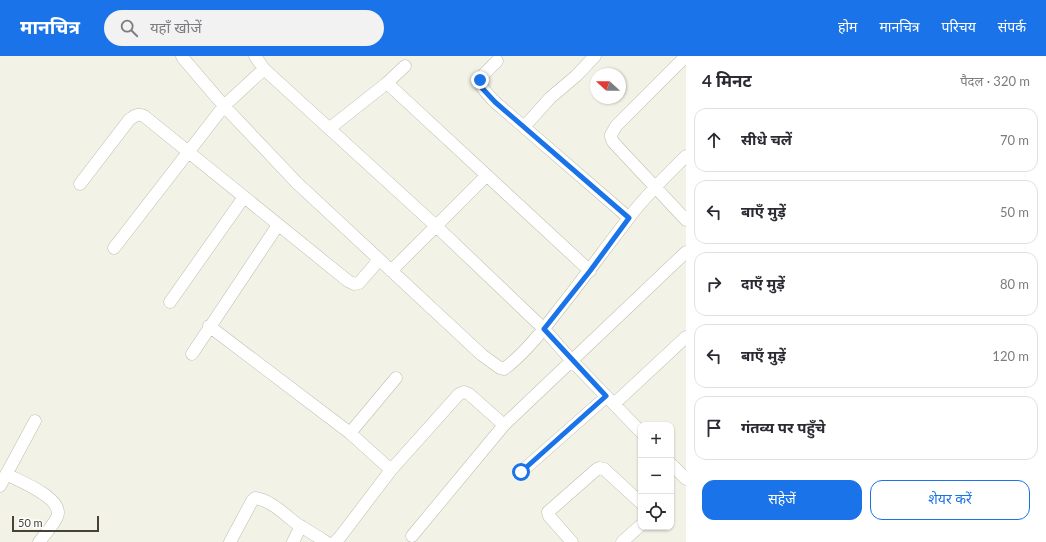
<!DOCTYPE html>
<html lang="hi">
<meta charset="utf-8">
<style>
:root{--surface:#fff;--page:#f2f2f3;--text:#2b2b33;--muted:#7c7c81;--line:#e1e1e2;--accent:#1a73e8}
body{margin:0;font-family:Lato,"Noto Sans Devanagari",sans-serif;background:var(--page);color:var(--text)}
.controls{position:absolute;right:12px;bottom:12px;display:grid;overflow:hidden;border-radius:8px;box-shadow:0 1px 3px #0004}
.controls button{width:36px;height:36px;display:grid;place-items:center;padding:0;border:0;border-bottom:1px solid var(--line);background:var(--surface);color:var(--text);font:20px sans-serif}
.compass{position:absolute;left:590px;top:12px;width:36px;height:36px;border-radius:50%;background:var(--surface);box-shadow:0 1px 3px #0004;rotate:291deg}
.scale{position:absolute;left:12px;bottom:10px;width:87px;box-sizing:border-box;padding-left:4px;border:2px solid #464336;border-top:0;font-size:11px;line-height:14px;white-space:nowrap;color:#464336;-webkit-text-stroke:3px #fff;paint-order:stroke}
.stop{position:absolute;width:12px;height:12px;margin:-9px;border:3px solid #1a73e8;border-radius:50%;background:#fff}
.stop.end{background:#1a73e8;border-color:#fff;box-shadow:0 1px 4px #0008}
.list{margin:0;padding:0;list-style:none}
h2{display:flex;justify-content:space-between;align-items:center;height:52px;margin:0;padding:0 16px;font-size:17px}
h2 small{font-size:13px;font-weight:400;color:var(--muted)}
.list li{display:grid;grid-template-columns:26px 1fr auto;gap:12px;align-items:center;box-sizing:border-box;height:64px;margin:0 8px 8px;padding:0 8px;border:1px solid var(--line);border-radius:12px}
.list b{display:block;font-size:15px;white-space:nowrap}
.list em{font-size:13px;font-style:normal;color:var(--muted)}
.actions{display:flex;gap:8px;padding:12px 16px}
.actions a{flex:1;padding:9px 0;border:1px solid var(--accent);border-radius:12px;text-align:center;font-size:14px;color:var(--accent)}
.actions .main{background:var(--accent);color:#fff}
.icon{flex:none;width:22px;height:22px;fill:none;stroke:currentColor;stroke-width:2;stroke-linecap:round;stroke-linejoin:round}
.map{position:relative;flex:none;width:686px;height:486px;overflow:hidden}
header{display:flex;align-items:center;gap:24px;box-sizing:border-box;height:56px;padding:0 20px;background:var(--accent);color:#fff}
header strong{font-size:19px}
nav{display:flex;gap:22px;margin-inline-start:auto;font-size:14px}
.search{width:280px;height:36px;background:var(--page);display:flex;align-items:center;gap:10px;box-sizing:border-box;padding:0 14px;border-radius:22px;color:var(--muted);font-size:15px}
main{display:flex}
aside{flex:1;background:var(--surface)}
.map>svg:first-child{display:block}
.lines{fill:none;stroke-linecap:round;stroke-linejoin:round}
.minor-casing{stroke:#bebcaa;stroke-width:13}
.minor{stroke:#fff;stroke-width:12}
.route{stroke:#1a73e8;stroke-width:5}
</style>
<header>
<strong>मानचित्र</strong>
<div class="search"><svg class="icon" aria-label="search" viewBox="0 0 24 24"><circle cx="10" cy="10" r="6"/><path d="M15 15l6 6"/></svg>यहाँ खोजें</div>
<nav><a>होम</a><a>मानचित्र</a><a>परिचय</a><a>संपर्क</a></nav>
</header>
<main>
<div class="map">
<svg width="686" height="486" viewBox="0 0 686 486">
<rect width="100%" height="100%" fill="#f3f2e7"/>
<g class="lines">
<g class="minor-casing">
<path id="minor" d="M182,0L183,2L224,50L297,127L482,299L500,312L504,313C524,298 541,277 556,257C581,226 604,194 628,163C645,140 666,120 686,100
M255,0L264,13L436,170L544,273L572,305L641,376
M686,0L616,70L611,79V81L613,86L686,164
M497,5C477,25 474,24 495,46L629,162
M387,27L590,215
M524,71L550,42L576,20L595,0
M330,72L387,27L405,10
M80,128L129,64C134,60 138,57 144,60L348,225L354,228L359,227L379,204
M114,192L224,50L264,13
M391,215L486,120
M170,246L244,141
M209,270L350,377L391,414
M192,298L278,169
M614,348L686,281
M350,377L396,322
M671,408L686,423
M521,416L606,341
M6,418C19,425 65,442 57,461C53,470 45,478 39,486
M0,430L35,365
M412,480L504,369L686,196
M230,486L252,445L255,442C271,444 285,459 297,468C307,474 317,480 326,486
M293,486L301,470
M335,486L340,481L391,414L459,338L464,336L469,338L504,369
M572,486L549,460L548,456L597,413L599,412L604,413L641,447
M622,486L641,469"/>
</g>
<use href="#minor" class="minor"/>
</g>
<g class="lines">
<path class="route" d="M480,24L482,32L495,46L629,162L590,215L544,273L606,340L521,416"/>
</g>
</svg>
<div class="controls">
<button>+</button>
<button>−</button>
<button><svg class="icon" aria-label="locate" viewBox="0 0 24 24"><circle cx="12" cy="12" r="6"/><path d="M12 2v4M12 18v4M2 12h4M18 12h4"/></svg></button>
</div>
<svg class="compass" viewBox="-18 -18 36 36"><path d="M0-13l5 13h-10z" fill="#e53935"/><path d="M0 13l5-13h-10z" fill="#7c7c81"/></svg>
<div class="scale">50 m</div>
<div class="stop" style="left:521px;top:416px"></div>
<div class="stop end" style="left:480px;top:24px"></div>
</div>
<aside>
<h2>4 मिनट<small>पैदल · 320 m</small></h2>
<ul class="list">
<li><svg class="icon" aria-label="ahead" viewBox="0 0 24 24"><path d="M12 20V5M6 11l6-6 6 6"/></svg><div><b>सीधे चलें</b></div><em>70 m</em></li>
<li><svg class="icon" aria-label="left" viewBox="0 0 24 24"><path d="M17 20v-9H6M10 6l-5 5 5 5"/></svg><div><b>बाएँ मुड़ें</b></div><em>50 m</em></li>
<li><svg class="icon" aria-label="right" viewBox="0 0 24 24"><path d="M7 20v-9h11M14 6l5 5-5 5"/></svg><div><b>दाएँ मुड़ें</b></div><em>80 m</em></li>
<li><svg class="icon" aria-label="left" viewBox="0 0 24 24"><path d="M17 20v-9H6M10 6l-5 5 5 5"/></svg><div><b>बाएँ मुड़ें</b></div><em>120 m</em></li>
<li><svg class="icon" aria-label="arrive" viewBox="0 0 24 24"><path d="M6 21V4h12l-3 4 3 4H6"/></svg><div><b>गंतव्य पर पहुँचे</b></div></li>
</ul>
<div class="actions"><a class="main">सहेजें</a><a>शेयर करें</a></div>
</aside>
</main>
